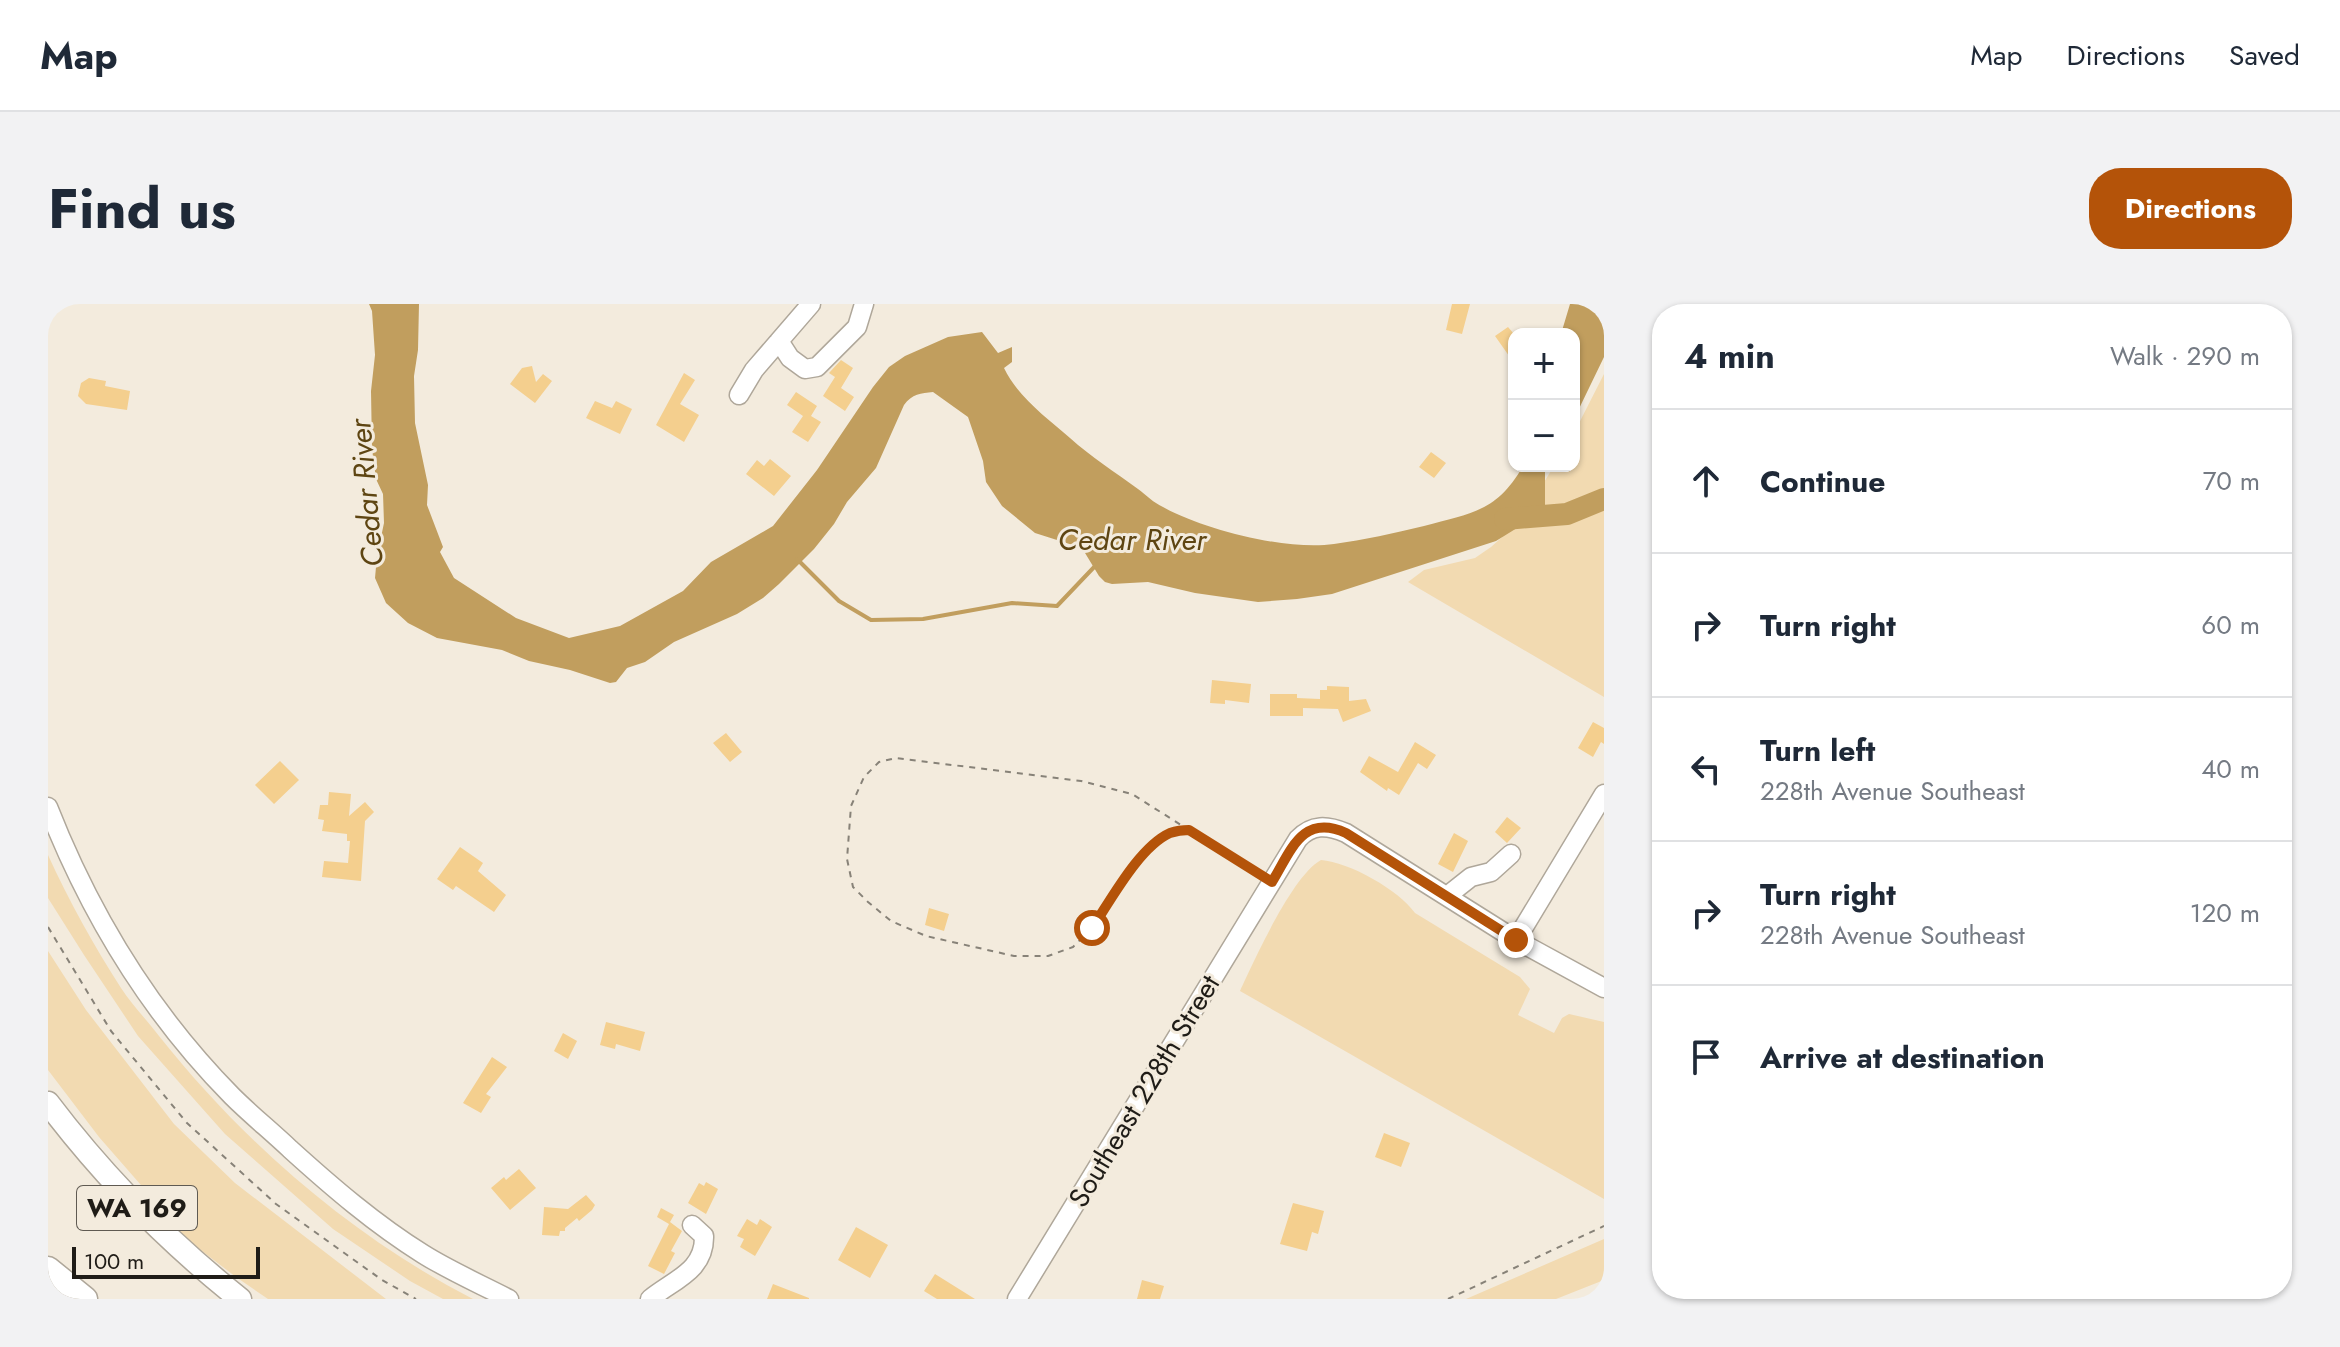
<!DOCTYPE html>
<meta charset="utf-8">
<style>
:root{--surface:#fff;--page:#f2f2f3;--text:#1f2937;--muted:#747a83;--line:#e0e1e3;--accent:#b45309}
body{margin:0;font-family:Jost,sans-serif;background:var(--page);color:var(--text)}
.controls{position:absolute;right:24px;top:24px;display:grid;overflow:hidden;border-radius:16px;box-shadow:0 2px 6px #0004}
.controls button{width:72px;height:72px;display:grid;place-items:center;padding:0;border:0;border-bottom:2px solid var(--line);background:var(--surface);color:var(--text);font:40px sans-serif}
.scale{position:absolute;left:24px;bottom:20px;width:188px;box-sizing:border-box;padding-left:8px;border:4px solid #1f1c17;border-top:0;font-size:22px;line-height:28px;white-space:nowrap;color:#1f1c17;-webkit-text-stroke:6px #f3ebdd;paint-order:stroke}
.stop{position:absolute;width:24px;height:24px;margin:-18px;border:6px solid #b45309;border-radius:50%;background:#fff}
.stop.end{background:#b45309;border-color:#fff;box-shadow:0 2px 8px #0008}
.list{margin:0;padding:0;list-style:none}
h2{display:flex;justify-content:space-between;align-items:center;height:104px;margin:0;padding:0 32px;font-size:34px}
h2 small{font-size:26px;font-weight:400;color:var(--muted)}
.list li{display:grid;grid-template-columns:52px 1fr auto;gap:24px;align-items:center;box-sizing:border-box;height:144px;padding:0 32px;border-top:2px solid var(--line)}
.list b{display:block;font-size:30px;white-space:nowrap}
.list p{margin:0;font-size:26px;white-space:nowrap;color:var(--muted)}
.list em{font-size:26px;font-style:normal;color:var(--muted)}
.icon{flex:none;width:44px;height:44px;fill:none;stroke:currentColor;stroke-width:2;stroke-linecap:round;stroke-linejoin:round}
.map{position:relative;flex:none;width:1556px;height:995px;overflow:hidden;border-radius:32px}
header{display:flex;align-items:center;gap:48px;box-sizing:border-box;height:112px;padding:0 40px;background:var(--surface);border-bottom:2px solid var(--line)}
header strong{font-size:38px}
nav{display:flex;gap:44px;margin-inline-start:auto;font-size:28px}
.intro{display:flex;align-items:center;justify-content:space-between;box-sizing:border-box;height:192px;padding:0 48px}
h1{margin:0;font-size:56px}
.button{padding:20px 36px;border-radius:32px;background:var(--accent);color:#fff;font-size:28px;font-weight:700}
main{display:flex;gap:48px;padding:0 48px}
aside{flex:1;background:var(--surface);border-radius:32px;box-shadow:0 2px 6px #0004}
.map>svg:first-child{display:block}
.green{fill:#f2dab1}
.water{fill:#c19e5e}
.lines{fill:none;stroke-linecap:round;stroke-linejoin:round}
.stream{stroke:#c19e5e;stroke-width:4}
.river{stroke:#c19e5e;stroke-width:22}
.building{fill:#f4cf8e}
.minor-casing{stroke:#afa79a;stroke-width:21}
.major-casing{stroke:#afa79a;stroke-width:25}
.highway-casing{stroke:#afa79a;stroke-width:27}
.path{stroke:#878278;stroke-width:2;stroke-dasharray:6 6;stroke-linecap:butt}
.minor{stroke:#fff;stroke-width:18}
.major{stroke:#fff;stroke-width:22}
.highway{stroke:#fff;stroke-width:24}
.route{stroke:#b45309;stroke-width:10}
.labels{text-anchor:middle;dominant-baseline:central;stroke-width:6;stroke-linejoin:round;paint-order:stroke}
.shield{fill:#f3ebdd;stroke:#5f5a52;stroke-width:2}
.shield-label{font-size:26px;font-weight:bold;fill:#1f1c17}
.street-label{font-size:28px;fill:#1f1c17;stroke:#f3ebdd}
.water-label{font-size:30px;font-style:italic;fill:#5e4512;stroke:#f3ebdd}
</style>
<header>
<strong>Map</strong>
<nav><a>Map</a><a>Directions</a><a>Saved</a></nav>
</header>
<div class="intro"><h1>Find us</h1><a class="button">Directions</a></div>
<main>
<div class="map">
<svg width="1556" height="995" viewBox="0 0 1556 995">
<rect width="100%" height="100%" fill="#f3ebdd"/>
<path class="green" d="M1556,70V393L1360,278L1376,266L1427,254L1443,243L1472,217L1506,162H1526V129Z
M0,551C21,597 46,642 73,684C84,701 99,716 111,732C195,838 304,933 425,995H395L362,977L285,925L177,830L90,732L36,651L0,594Z
M1273,556C1301,558 1351,586 1367,609L1472,673L1482,685L1470,711L1506,729L1514,714L1521,710L1556,718V895L1192,687C1207,655 1244,572 1273,556Z
M0,647L38,706L126,820L187,879L338,995H220L188,973L108,912L113,904L51,833L0,766Z
M1556,935V976L1508,995H1418Z"/>
<path class="water" d="M321,0H371L370,46L366,72L367,119L380,181L379,201L395,243L392,248L406,274L468,314L521,334L572,322L635,287L663,258L725,222L769,166L825,83L841,63L857,52L900,33L934,28L950,49L964,43V58L956,64C970,93 998,113 1022,134C1043,153 1067,168 1090,185C1098,191 1106,199 1115,203C1156,226 1240,247 1286,240C1316,236 1346,229 1376,222C1423,209 1449,208 1475,162H1499L1497,167V201L1469,224L1448,237L1284,290L1249,295L1210,298L1147,289L1100,278L1064,280L1057,278L1051,272L1034,244L987,229L954,202L938,178L935,157L920,113L885,88C873,89 864,90 856,101L828,164L799,198L786,220L766,245L731,280L715,294L689,310L626,338L597,358L579,364L568,378L562,379L522,366L481,357L454,346L389,334L360,319L338,299L327,274L329,252L336,219L335,190L328,175L324,145L323,87L327,51L324,7Z
M1522,0H1556V53L1526,115V30H1513Z"/>
<g class="lines">
<path class="stream" d="M749,255L791,297L823,316L875,315L964,299L1009,302L1049,260"/>
<path class="river" d="M1457,215L1519,210L1556,195"/>
</g>
<path class="building" d="M1404,0H1422L1414,30L1398,26Z
M1460,23L1466,30V59L1447,32Z
M793,56L805,64L793,84L806,93L797,107L775,92L787,73L781,69Z
M484,62L488,78L495,70L504,77L487,99L462,80L474,64Z
M636,69L647,76L632,100L651,111L636,138L608,121Z
M41,74L58,77L57,82L82,87L79,106L38,100L30,92L33,79Z
M748,88L769,102L763,112L773,118L760,138L744,128L755,112L739,101Z
M547,97L564,104L568,97L584,105L572,130L538,114Z
M1383,148L1398,159L1386,174L1371,163Z
M722,155L743,172L726,192L698,170L709,156L716,162Z
M1164,376L1203,380L1201,399L1177,396V400L1162,399Z
M1279,382L1301,383V397L1318,395L1323,407L1295,418L1290,405L1255,404V412H1222V390H1249V394L1272,395V386H1279Z
M1545,418L1556,424V440L1553,438L1545,453L1530,444Z
M678,429L694,448L682,458L665,439Z
M1367,438L1388,451L1379,465L1370,459L1351,491L1340,484L1339,487L1312,468L1321,452L1350,468Z
M232,457L251,476L226,500L207,481Z
M281,488L303,490L301,512L317,498L326,508L317,517L313,577L274,573L276,557L300,559L302,537H299V530L274,527L276,516L270,515L272,501H280Z
M1459,513L1473,524L1459,539L1447,528Z
M1406,529L1420,537L1405,568L1390,560Z
M412,543L435,559L430,567L458,591L446,608L408,582L405,586L389,575Z
M881,604L901,610L896,627L877,621Z
M558,718L597,728L592,747L568,740L567,745L552,741Z
M515,729L529,737L520,755L506,747Z
M444,753L459,763L438,790L443,793L433,809L415,799Z
M1336,829L1362,839L1353,863L1327,853Z
M471,865L488,884L462,906L443,884L456,873L458,876Z
M658,878L670,885L658,910L640,899L651,879L656,882Z
M538,891L547,901L544,906L531,917L529,914L517,924V927H512L511,932L494,931L496,903L520,905Z
M1245,899L1276,907L1270,930L1264,928L1259,947L1232,940Z
M613,904L626,911L622,918L634,927L623,947L627,949L616,970L600,962L621,920L609,913Z
M699,915L709,921L712,915L724,923L707,952L692,943L696,935L689,932Z
M808,923L840,941L822,974L790,956Z
M887,970L927,995H889L876,987Z
M1094,976L1116,982L1112,995H1089Z
M725,980L761,994V995H719Z"/>
<g class="lines">
<g class="minor-casing">
<path id="minor" d="M731,37L742,54L757,65L769,63L809,23L816,0
M691,91L706,66L763,0
M0,503C42,610 103,710 184,792C202,810 223,827 242,845C284,883 327,920 375,950C402,967 432,980 461,995
M1399,592L1423,573L1443,568L1463,550
M1468,636L1556,490
M602,995C625,976 657,967 656,932L644,921
M969,995L1250,535C1264,520 1279,521 1298,529L1468,636L1556,684
M1553,995L1556,994"/>
</g>
<g class="major-casing">
<path id="major" d="M0,799C56,873 119,937 192,995"/>
</g>
<g class="highway-casing">
<path id="highway" d="M0,965L37,995"/>
</g>
<path class="path" d="M1141,526L1124,528L1105,541L1044,624L1025,643L1000,652H966L878,632L843,617L820,598L805,583L799,555L803,502L816,473L831,458L848,454L1033,477L1084,490L1209,569
M0,623L63,727L139,819L228,900L334,976L368,995
M1400,995L1556,922"/>
<use href="#minor" class="minor"/>
<use href="#major" class="major"/>
<use href="#highway" class="highway"/>
</g>
<g class="lines">
<path class="route" d="M1044,624C1063,596 1091,543 1122,529C1128,527 1135,526 1141,526L1224,578C1243,547 1254,509 1298,529L1468,636"/>
</g>
<g class="labels">
<rect class="shield" x="29" y="882" width="120" height="44" rx="6"/>
<g class="shield-label">
<text x="89" y="904">WA 169</text>
</g>
<g class="street-label">
<text transform="translate(1096 787) rotate(-59)">Southeast 228th Street</text>
</g>
<g class="water-label">
<text transform="translate(318 189) rotate(-95)">Cedar River</text>
<text x="1084" y="235">Cedar River</text>
</g>
</g>
</svg>
<div class="controls">
<button>+</button>
<button>−</button>
</div>
<div class="scale">100 m</div>
<div class="stop" style="left:1044px;top:624px"></div>
<div class="stop end" style="left:1468px;top:636px"></div>
</div>
<aside>
<h2>4 min<small>Walk · 290 m</small></h2>
<ul class="list">
<li><svg class="icon" aria-label="ahead" viewBox="0 0 24 24"><path d="M12 20V5M6 11l6-6 6 6"/></svg><div><b>Continue</b></div><em>70 m</em></li>
<li><svg class="icon" aria-label="right" viewBox="0 0 24 24"><path d="M7 20v-9h11M14 6l5 5-5 5"/></svg><div><b>Turn right</b></div><em>60 m</em></li>
<li><svg class="icon" aria-label="left" viewBox="0 0 24 24"><path d="M17 20v-9H6M10 6l-5 5 5 5"/></svg><div><b>Turn left</b><p>228th Avenue Southeast</p></div><em>40 m</em></li>
<li><svg class="icon" aria-label="right" viewBox="0 0 24 24"><path d="M7 20v-9h11M14 6l5 5-5 5"/></svg><div><b>Turn right</b><p>228th Avenue Southeast</p></div><em>120 m</em></li>
<li><svg class="icon" aria-label="arrive" viewBox="0 0 24 24"><path d="M6 21V4h12l-3 4 3 4H6"/></svg><div><b>Arrive at destination</b></div></li>
</ul>
</aside>
</main>
